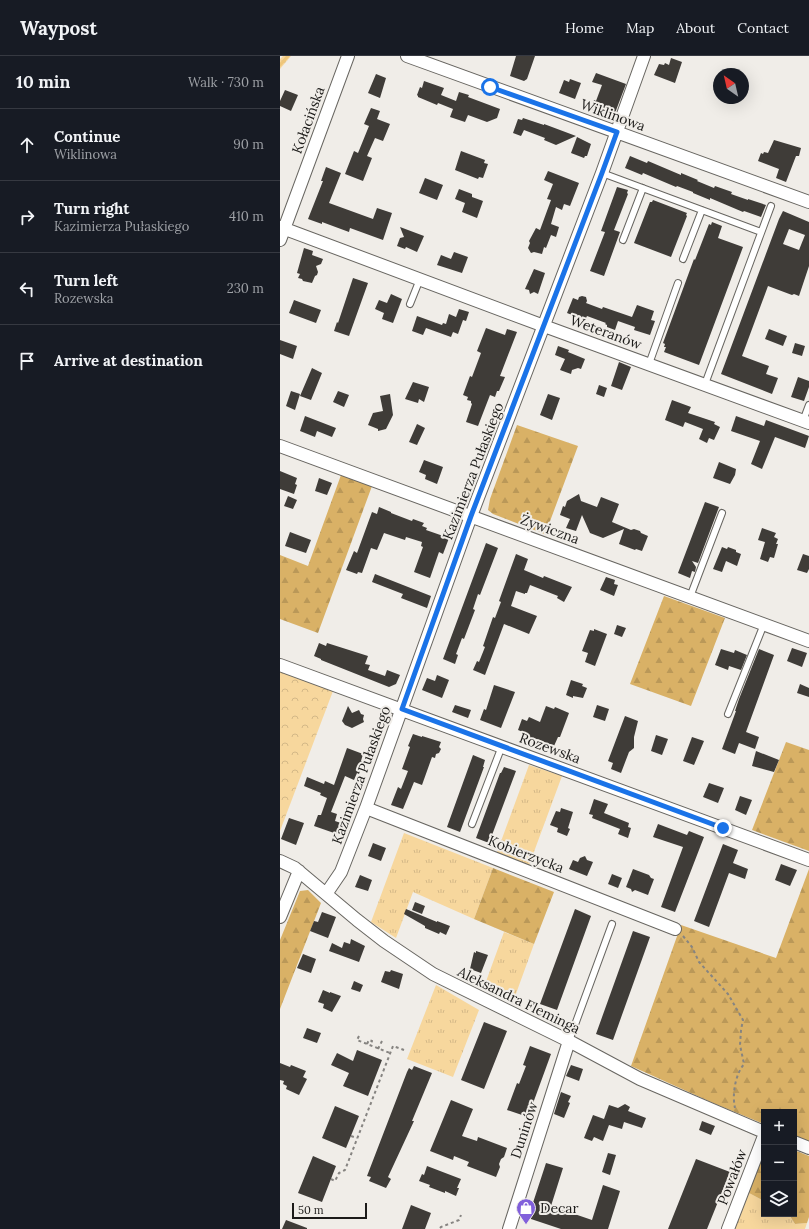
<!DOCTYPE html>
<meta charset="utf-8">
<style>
:root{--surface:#171b24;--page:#20242c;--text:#f1f3f6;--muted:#9ea1a6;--line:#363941}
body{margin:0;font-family:Lora,serif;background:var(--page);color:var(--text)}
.controls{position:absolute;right:12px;bottom:12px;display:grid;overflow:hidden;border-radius:0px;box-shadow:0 4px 16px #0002}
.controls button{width:36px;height:36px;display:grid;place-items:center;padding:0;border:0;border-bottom:1px solid var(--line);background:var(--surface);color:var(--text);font:20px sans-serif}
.compass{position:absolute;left:433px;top:12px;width:36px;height:36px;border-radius:50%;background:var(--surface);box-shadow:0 4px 16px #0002;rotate:326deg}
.scale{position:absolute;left:12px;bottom:10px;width:75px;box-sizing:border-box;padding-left:4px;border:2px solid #1c1b19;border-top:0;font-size:11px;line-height:14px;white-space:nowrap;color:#1c1b19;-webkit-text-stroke:3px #f0ede8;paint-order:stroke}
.stop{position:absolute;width:12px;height:12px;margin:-9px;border:3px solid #1a73e8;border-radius:50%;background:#fff}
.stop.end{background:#1a73e8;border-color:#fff;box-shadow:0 1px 4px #0008}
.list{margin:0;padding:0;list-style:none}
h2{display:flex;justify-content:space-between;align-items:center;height:52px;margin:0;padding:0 16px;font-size:17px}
h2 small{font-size:13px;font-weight:400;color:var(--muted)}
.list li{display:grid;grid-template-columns:26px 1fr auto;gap:12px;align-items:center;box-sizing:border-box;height:72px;padding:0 16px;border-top:1px solid var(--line)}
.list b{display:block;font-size:15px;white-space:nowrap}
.list p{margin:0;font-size:13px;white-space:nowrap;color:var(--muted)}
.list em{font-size:13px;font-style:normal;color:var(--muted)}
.icon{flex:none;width:22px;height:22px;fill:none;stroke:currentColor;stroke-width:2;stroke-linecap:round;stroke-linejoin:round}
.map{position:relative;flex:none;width:529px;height:1173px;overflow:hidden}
header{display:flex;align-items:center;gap:24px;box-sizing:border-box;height:56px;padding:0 20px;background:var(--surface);border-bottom:1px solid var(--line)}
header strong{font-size:19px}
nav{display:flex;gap:22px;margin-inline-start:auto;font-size:14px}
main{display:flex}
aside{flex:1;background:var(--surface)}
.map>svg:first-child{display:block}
.grass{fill:url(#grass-tufts)}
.forest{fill:url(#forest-firs)}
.park{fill:url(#park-crowns)}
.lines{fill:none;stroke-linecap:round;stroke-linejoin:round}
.stream{stroke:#eec67a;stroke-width:3}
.building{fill:#3f3c38;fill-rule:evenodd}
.service-casing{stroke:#686661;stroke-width:8}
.minor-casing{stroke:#686661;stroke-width:14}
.path{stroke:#868481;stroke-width:2;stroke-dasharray:3 3;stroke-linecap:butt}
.service{stroke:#fff;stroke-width:6}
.minor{stroke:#fff;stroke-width:12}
.route{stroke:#1a73e8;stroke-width:5}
.labels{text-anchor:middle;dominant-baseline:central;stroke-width:4;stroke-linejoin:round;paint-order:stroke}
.street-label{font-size:14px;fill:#1c1b19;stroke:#f0ede8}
.poi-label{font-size:14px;fill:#1c1b19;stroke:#f0ede8;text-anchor:start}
</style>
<header>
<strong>Waypost</strong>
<nav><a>Home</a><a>Map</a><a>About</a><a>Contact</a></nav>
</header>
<main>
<aside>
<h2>10 min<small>Walk · 730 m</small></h2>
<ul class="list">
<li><svg class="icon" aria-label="ahead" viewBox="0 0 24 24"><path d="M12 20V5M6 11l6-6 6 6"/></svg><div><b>Continue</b><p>Wiklinowa</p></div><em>90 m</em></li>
<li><svg class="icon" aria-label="right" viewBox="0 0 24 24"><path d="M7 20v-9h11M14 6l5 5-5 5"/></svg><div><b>Turn right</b><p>Kazimierza Pułaskiego</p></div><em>410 m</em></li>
<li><svg class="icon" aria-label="left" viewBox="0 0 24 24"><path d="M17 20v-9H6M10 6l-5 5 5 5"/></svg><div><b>Turn left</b><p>Rozewska</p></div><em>230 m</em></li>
<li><svg class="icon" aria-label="arrive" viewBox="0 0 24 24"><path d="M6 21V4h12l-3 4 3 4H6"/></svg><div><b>Arrive at destination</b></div></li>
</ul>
</aside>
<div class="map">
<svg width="529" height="1173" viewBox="0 0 529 1173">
<defs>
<pattern id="grass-tufts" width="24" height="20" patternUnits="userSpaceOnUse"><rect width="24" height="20" fill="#f7d79d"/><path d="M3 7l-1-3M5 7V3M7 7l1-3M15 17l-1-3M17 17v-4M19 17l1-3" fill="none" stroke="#d3b887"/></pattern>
<pattern id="forest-firs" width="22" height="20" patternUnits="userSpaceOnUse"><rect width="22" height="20" fill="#d9b166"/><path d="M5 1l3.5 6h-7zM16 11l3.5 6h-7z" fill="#ba9858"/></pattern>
<pattern id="park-crowns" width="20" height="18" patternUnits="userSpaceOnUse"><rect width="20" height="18" fill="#f7d79d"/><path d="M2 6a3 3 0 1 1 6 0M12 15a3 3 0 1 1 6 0" fill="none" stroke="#d3b887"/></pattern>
</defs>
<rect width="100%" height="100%" fill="#f0ede8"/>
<path class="grass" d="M3,0H11L0,13V3Z
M249,709L282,720L248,812L216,799Z
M124,777L213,812L194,863L133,836L116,882L91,866Z
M224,876L254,888L233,946L204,931Z
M156,929L199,954L173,1021L127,1003Z
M469,1137L484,1145V1158H509L515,1168L527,1167L525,1173H455Z"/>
<path class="forest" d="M237,369L298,390L266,476L267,479L213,458L208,454L210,443Z
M61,419L92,430L38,577L0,563V499L28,510Z
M384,540L445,562L411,650L350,628Z
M506,686L529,694V795L472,774Z
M213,812L274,836L254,888L194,863Z
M529,813V1086L514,1080V1056H484V1068L433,1047L351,1010L401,869L496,902Z
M28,834L41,847L0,953V884L20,835Z
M514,1094L529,1100V1161L527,1167L515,1168L509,1158H514Z
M484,1095V1145L469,1137Z"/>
<path class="park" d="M0,615L53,635L0,775Z"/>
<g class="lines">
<path class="stream" d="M0,9L8,0"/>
</g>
<path class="building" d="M236,0H255L247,23L244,25L230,20Z
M391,2L402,6L395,27L374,19L379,8L384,9L385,7L389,9Z
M316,17L346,28L335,57L332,56L330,61L310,53L314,44L316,45L322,29L312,26Z
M96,18L106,22L100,42L88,37Z
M290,23L301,27L295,43L279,37L284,24L289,26Z
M144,25L164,32L161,39L176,45L179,36L189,39L188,41L220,53L217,62L207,66L188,59L185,66L170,61L173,53L158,47L157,49L138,41V40L137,39L140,31L142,32Z
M5,34L18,39L11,55L0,50V45Z
M91,52L100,55L97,63L110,68L103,85L95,82L87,100L92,102L83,125L65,118L74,95L78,97L89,70L84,68Z
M243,62L264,69V68L296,80L276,89L264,84L265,82L244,74L241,80L233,77L238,63L242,64Z
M297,81L311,88L307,100H305L304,102L291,97Z
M494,84L521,92L519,100H516L506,126L496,122L499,113L478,105L481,97L483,98L484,96L488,97Z
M181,95L205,104L204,107L208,108L203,122L199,121L198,123L175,114Z
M350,100L367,107L368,105L401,119V117L418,124L417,125L434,132L435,130L452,136L451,138L468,144V143L486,149L481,161L464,155L463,156L430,142V144L413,137V136L397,130L396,131L363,117L362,119L345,112Z
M46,111L61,117L49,147L93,163L97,152L112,157L103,184L70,172L69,176L42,166V168L28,163L43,125H41Z
M268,115L299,127L290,150L284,148L282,154L276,151L271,168L279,171L276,181L271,179L266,192L264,191L262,198L254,196L251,197L248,192L250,187L249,185L256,172L260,174L271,144L267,143L273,128L264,124Z
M145,122L163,129L157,144L139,137Z
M337,131L348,134L347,137L348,138L334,174L340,176L324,220L310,215L325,176L321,175Z
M179,133L192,138V141L203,145L197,162L182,156L185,147L175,143Z
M373,144L407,157L406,159L407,160L391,201L354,187L370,146H372Z
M503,155L529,166V210L519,240L514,238L512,239L488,230L462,300L489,310L486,318L498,322L492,338L441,318L499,163ZM509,173L525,179L519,194L503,188Z
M432,166L442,170L438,182L463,191L419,309L384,296L386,291H384L385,288L383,287L414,203L415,204L429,168L431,169Z
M120,171L144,180L137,196L126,191L125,193L117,190L120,182L124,181Z
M24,192L33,195L32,199L43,203L41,208L36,210L38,216L37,219L35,220L32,227L23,225L22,223L18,222L20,218L17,217Z
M174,196L188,201L182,217L157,209L161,199L171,203Z
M254,213L265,217L258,238L254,236L250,238L249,234L245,233Z
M73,222L88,227L69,280L54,275L57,266L58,267Z
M111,238L122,243L113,267L102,263L104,257L95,253L99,244L107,247Z
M302,240L306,241L307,245L306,247L322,253L323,251L352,261L357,249L374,255L371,264L375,265L370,279L354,274L355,271L338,265L335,274L327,271V269L325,268L326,267L307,260L305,264L287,257L293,242L298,244L299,241Z
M14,244L41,254L36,267L9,257Z
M179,253L189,256L186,265L183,264L178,278L173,276L171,281L146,272L143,279L132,275L137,260L162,269L163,267L166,268L169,258L176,261Z
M206,272L225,279L227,273L237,276L220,320L225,321L219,335H217L215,341L210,339L198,370L186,366L192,348L191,347V345L187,344L188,341L183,339L190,320L192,321L201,297L197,295Z
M489,273L507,280L503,290L485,283Z
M0,284L17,290L13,303L0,298Z
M515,287L525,290L522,300L512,297Z
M278,290L289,294L288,296L305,303L301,313L298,312L292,314L291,318L280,314L285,303L275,299Z
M339,306L351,311L342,334L331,330Z
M32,312L42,317L31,344L20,340Z
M518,321L529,325V331L524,345L511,341Z
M133,326L149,331L144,346L139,343L138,347L125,343Z
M319,329L327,332L324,341L316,338Z
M11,335L20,338L15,354L6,350Z
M58,335L69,339L64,351L53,346Z
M110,338L113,359L106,373L98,375V373L88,369L93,357L103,355L100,340Z
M268,338L280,342L272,364L260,359Z
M392,344L411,351L408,357L435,366L434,368L440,371L434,384L429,382L427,387L419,383L423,373L405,366L403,371L385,364Z
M25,360L56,372L52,381L37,375L35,381L20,375Z
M456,360L484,370L486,364L529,380L525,392L495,381L482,413L471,408L480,385L451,375Z
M137,368L145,372L137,389L129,386Z
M144,404L163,411L157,428L145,423L146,419L139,416Z
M439,406L456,413L455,419L450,428L433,422Z
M0,415L17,422L15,428L17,429L14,438L0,433Z
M39,422L52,427L47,439L35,435Z
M299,438L301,445L317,451L321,441L339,448L332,466L351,474L354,473L360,475L361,477L368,480L362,495L356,493L355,494L339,488L344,473L323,482L310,477L302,459L296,475L286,472L290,463L280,459L283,450L285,451L287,445Z
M8,440L17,444L13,453L4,450Z
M425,446L439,451L418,507L412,505L416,511L415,516L412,515L410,522L398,517Z
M99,451L111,456V457L132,465L133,463L144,467L142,470L147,472L146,474L169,482L163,498L159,496L150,522L134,516L143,491L141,490L142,486L126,481L125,484L104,477L97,494L91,492L82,517L78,516L77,518L66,514L74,495L77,497L92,456L97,458Z
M482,472L496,477L494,481L498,483L496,488H498L494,502L490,501L488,506L480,503L485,486L478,484Z
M10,476L31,484L26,497L5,490Z
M206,487L218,492L200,539L198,538L193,553L195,554L184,583L182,582L176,598L178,599L175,608L163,603Z
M442,491L447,493L448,491L456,494V496L461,498L457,510L446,505L442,516L433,513Z
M236,498L248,503L244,514L263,522L264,520L292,531L284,546L277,542L278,540L250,529L247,537H245V538L236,535L231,550L257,560L249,578L224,568L205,619L193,614L197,605L199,606L205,591L203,590L213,561L215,562L221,546L219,545Z
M523,498L529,500V513L527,517L517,514Z
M95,518L151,540L147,552L121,542L123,538L92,526Z
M326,521L335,524L334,528L338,529L334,540L320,534Z
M337,569L346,572L342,581L334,578Z
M314,573L327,578L315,610L305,606L308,597L302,595L310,574L314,575Z
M39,587L46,590L47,587L88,600L85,608L90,609L88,614L105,620L107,614L120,619L116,628L109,631L41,604V603L34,600Z
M512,592L527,597L522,611L507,605Z
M441,593L454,597L455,594L467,599L461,614L449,610L448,614L435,609Z
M479,593L494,599L466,676L479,681L475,693L459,687L455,698L442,693L456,655H455L459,643Z
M157,619L169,624L162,642L142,634L147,622L155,625Z
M291,624L303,628L302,630L307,632L303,642L293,640V642L286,639Z
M520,628L529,632V641L517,637Z
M214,629L235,636L221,672L200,664L204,653L206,654Z
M175,649L191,654L188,662L172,656Z
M317,649L329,653L325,665L313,661Z
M68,650L72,657L79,654L81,658L84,659L83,663L84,666L72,672L65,669L62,665Z
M266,650L274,653L275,651L289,657L280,681H278L274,690L254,682L253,687L241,683L243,676L238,674L242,663L247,665L249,661L260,666Z
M345,660L358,665L354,681V692L349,696L341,717L331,713L333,707L328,705Z
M133,678L142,681V680L161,686L159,691L161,693L159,697L156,698L155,702L152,701L142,729L134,726L123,753L111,749L118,731L121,733L128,715L122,713L130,691L128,690Z
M376,679L388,683L382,699L371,695Z
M412,681L424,685L414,709L403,705Z
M67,692L83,698L81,705L83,706L79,718L77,717L74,724L65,720L51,756L57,758L55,765L61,767L57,778L34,770L38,759H41L47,742L40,739L41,737L24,730L27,721L44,728L45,725L54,729Z
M476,695L499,704L494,716L472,710Z
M193,699L205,704L203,711H204L180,776L167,771Z
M224,711L236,715L209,787L196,782L220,717H221Z
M429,727L444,732L438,747L423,741Z
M460,740L472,744L466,759L455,754Z
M314,743L328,748L324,757L349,767L348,771L351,772L348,782L338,778L340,773L312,762L313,759L309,758Z
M281,752L293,756L288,772L290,773L287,780L277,776L278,772L270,769L276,755L280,756Z
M9,762L24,767L16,789L1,783Z
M378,768L407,779L409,775L424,781L395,856L381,851L403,791L373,781Z
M93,787L106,792L101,805L88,800Z
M443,788L458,794L453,807L468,813L465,823L449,817L429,871L414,865Z
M305,800L307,804L313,806L307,820L289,813L293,804L298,806L300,802Z
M501,808L517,814L510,830L495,824Z
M353,813L369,819L371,822L374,823L368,839L355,834L352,836L351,833L346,831Z
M332,818L342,822L338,832L328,828Z
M80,819L92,824L88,835L75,831Z
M135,846L145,850L142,858L132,854Z
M126,853L157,866V865L170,870L166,879L160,876L159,878L145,872V870L124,858Z
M295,853L311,860L277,954L260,948Z
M42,856L56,861L48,882L30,875L34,865L38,866Z
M353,875L370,881L333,984L316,978Z
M71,883L85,890L79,906L49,895L52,887L62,892L64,886L70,888Z
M196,895L208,899L201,917L190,913L194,896L196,897Z
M23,898L36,903L31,917L17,912Z
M111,914L123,918L119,933L101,926L105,915L110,916Z
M74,925L83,929L80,936L71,933Z
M43,934L50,937V936L61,940L52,956L43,952L44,948L38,946Z
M204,966L227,975L204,1033L181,1024Z
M27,972L41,977L37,987L23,982Z
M250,990L271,998L248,1061L227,1054L237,1027L239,1028L246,1010L243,1009Z
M77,994L102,1004L88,1040L63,1030L69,1017L51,1009L57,997L73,1005Z
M0,1007L10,1011L11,1009L26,1015L23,1021L27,1023L19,1039L6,1033L7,1030L3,1028L4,1025L0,1024Z
M291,1009L303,1013L299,1025L286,1020Z
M134,1010L152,1017L132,1065H134L108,1121L111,1123L106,1132L89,1125L91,1121L87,1120L127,1016L129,1012L132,1014Z
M281,1036L291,1040L288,1046L290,1047L284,1062L274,1058Z
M171,1044L193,1053L182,1080L197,1085L198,1081L227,1092L224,1101L221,1103L219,1108L220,1111L216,1121L187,1110L189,1106L174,1100L173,1104L150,1095Z
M345,1048L350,1051L348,1055L366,1062L362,1072L344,1066L342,1073L329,1069L323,1085L314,1081L312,1085L304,1082L313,1059L324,1063L329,1049L338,1052Z
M55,1050L79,1060L66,1092L42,1082Z
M422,1065L435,1070L431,1079L419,1074Z
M328,1097L336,1099L330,1119L322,1116Z
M33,1100L56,1110L42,1146L18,1137Z
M416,1103L450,1116L427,1173H388Z
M266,1107L283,1112L271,1150L312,1164L323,1129L340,1135L328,1173H281L248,1162Z
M147,1110L181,1123L177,1132H179L176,1140L165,1135V1137L149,1131L150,1129L139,1125L142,1118L144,1119Z
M131,1149L151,1157L145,1173H122Z
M6,1164L27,1172V1173H2Z"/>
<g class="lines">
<g class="service-casing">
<path id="service" d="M322,117L481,176
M343,184L363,132
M403,203L422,154
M130,248L140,223
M369,308L398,227
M425,328L491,150
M523,365L529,349
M410,541L442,457
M448,658L484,568
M192,768L222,690
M289,985L332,868"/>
</g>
<g class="minor-casing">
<path id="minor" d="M127,0L529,146
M0,171L264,270L529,367
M0,184L68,0
M0,390L529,585
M0,609L529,804
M86,752L395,873
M0,805L15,812L77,864L104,885L153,918L289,985L360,1023L484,1076
M46,838L61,816L86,752L191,460L322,117L364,0
M0,861L19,815
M514,1086L529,1092
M229,1173L289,985
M448,1173L484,1080"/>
</g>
<path class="path" d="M403,880L412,891L419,906L448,938L463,964L461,974L460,989L464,1008C455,1019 452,1039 455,1052
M79,980L77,984L110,997
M87,988L89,984L92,985L90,989
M98,993L102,985
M71,1080L77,1082
M51,1123L55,1125L59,1117L65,1114L113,990L124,994
M160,1172L161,1171L179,1164L181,1159"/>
<use href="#service" class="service"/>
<use href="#minor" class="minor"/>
</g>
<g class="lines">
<path class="route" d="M210,31L337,76L322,117L191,460L122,653L443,772"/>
</g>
<defs>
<g id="shop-pin" transform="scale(1)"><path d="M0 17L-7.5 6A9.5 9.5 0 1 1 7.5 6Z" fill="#8160db" stroke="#f0ede8"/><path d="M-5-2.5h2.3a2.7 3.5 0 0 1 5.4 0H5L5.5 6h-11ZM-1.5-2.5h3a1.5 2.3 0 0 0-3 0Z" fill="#fff"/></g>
</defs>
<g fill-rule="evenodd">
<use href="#shop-pin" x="246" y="1152"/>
</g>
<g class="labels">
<g class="street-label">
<text transform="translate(333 59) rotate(20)">Wiklinowa</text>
<text transform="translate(28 64) rotate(-70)">Kołacińska</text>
<text transform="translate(326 276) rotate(20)">Weteranów</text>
<text transform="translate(193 415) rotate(-69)">Kazimierza Pułaskiego</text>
<text transform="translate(270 473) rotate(20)">Żywiczna</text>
<text transform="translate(270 692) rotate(20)">Rozewska</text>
<text transform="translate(81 719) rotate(-70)">Kazimierza Pułaskiego</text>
<text transform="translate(246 798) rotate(21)">Kobierzycka</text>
<text transform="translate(239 944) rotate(26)">Aleksandra Fleminga</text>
<text transform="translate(244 1074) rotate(-72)">Duninów</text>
<text transform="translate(452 1121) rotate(-69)">Powałów</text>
</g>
<g class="poi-label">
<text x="260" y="1152">Decar</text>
</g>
</g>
</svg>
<div class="controls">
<button>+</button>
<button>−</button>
<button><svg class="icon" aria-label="layers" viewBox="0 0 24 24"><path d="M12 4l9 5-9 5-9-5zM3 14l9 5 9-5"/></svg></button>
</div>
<svg class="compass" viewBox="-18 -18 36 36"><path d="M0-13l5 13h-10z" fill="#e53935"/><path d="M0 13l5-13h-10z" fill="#9ea1a6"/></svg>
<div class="scale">50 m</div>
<div class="stop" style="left:210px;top:31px"></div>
<div class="stop end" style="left:443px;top:772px"></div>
</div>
</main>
